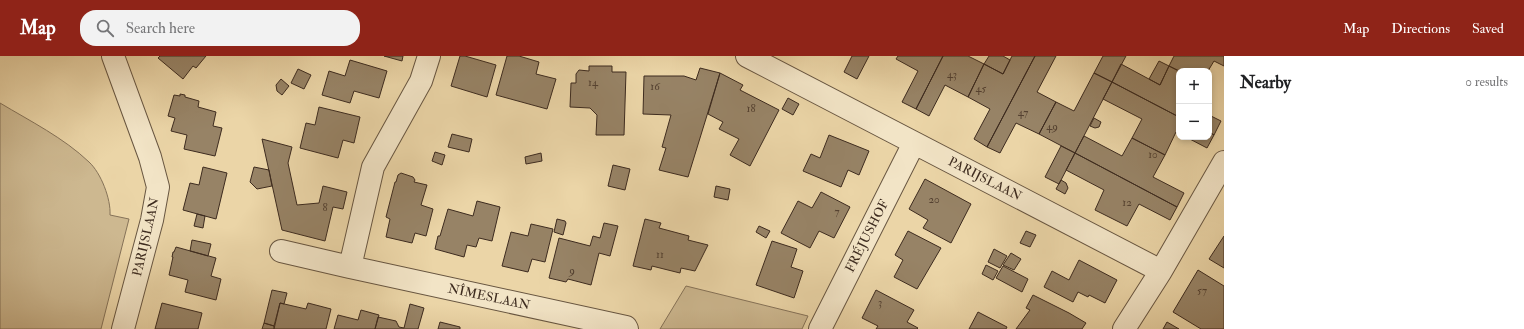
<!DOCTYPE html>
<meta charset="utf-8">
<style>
:root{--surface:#fff;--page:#f2f2f2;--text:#202124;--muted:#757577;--line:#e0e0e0;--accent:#8f2418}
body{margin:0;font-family:"IM FELL Double Pica",serif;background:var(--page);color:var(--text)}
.controls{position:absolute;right:12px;top:12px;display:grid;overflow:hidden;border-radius:8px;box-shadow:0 2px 6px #0003}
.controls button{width:36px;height:36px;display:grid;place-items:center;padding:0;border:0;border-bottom:1px solid var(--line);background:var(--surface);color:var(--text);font:20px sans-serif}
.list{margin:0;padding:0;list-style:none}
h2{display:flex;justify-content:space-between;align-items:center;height:52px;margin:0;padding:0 16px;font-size:17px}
h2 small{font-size:13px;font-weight:400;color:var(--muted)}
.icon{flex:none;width:22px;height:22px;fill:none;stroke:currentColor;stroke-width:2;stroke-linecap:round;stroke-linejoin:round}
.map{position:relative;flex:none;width:1224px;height:273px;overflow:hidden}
header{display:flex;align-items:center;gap:24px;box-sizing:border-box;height:56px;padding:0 20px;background:var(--accent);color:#fff}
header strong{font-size:19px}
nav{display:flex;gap:22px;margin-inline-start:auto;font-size:14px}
.search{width:280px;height:36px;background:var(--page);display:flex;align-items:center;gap:10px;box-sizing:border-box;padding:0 14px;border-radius:16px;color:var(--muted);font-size:15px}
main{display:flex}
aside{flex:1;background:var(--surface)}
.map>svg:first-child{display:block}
.green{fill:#cdb890;stroke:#857258}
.building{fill:#978366;stroke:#3d2b1f}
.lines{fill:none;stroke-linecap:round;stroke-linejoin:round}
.minor-casing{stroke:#685641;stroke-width:24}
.minor{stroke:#f2e4c6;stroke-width:22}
.labels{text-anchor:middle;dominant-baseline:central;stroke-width:3;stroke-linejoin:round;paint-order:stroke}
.number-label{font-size:11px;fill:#544131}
.street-label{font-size:13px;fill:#3d2b1f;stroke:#f2e4c6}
</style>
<header>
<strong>Map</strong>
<div class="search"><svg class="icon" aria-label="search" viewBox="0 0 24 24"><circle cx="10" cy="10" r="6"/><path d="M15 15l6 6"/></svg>Search here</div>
<nav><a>Map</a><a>Directions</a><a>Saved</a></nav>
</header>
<main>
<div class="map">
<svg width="1224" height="273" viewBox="0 0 1224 273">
<rect width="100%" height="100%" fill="#ebd5a7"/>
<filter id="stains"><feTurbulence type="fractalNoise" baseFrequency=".005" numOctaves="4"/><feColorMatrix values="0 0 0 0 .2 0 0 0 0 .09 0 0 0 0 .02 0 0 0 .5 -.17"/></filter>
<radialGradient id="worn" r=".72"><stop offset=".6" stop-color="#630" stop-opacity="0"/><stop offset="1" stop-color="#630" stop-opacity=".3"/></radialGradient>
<path class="green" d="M0,47C30,65 64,82 89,106C101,117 111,143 110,159L129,163L101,273H0Z
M686,230L808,260L802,273H660Z"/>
<path class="building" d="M160,0H206L196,12L193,10L183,23L158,2Z
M384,0H403L402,5Z
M460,0H465L496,9L487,41L451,30Z
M507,0H519L539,6L536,18L556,23L547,53L496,39Z
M852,0H869L857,23L844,16Z
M898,0H943L916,53L902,46L918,15L896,3Z
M943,0H968L984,8L968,41L945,29L929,60L916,53Z
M989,0H1003L1010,4L1003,18L984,8Z
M1012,0H1035L987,91L974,83L990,53L968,41L984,8L1003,18Z
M1035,0H1056L1037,36L1056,46L1039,78L1016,67L1000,97L987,91Z
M1103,0H1126L1112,26L1094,17Z
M1174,0H1224V10L1214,5L1208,15H1179L1169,10Z
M350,4L387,15L379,42L354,35L350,47L322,39L329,15L345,20Z
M1159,5L1169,10L1160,29L1149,23Z
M1121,8L1160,29L1169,10L1179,15V61L1112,26Z
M589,10H612V16H626L624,79H596L597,59L590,52L570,51L571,27H576V18L579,14L589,15Z
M700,12L720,17L688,121L659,114L666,92L662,91L671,59L643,58L644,20H684L696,24Z
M298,13L311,19L304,33L291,27Z
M720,17L743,29L740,34L779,54L750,110L730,99L739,83L719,73L723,66L708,58Z
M1094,17L1112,26L1075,97L1039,78L1056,46L1074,55Z
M281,23L289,30L282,39L277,35L276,29Z
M1112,26L1179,61V77L1176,76L1165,99L1132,82L1142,63L1103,43Z
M180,38L185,39V41L199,45L198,51L216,56L213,70L222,72L215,100L184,93L187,79L171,75L175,62L168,60L174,39L180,40Z
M788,42L799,48L793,59L782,53Z
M319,51L360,61L354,87L343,84L338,102L300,92L306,67L315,69Z
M1209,59L1221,65L1214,79L1209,76Z
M1094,62L1101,66L1099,71L1095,72L1090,70Z
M1209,76L1214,79L1207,92L1186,81H1209Z
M452,78L472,83L469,96L448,91Z
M829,79L869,95L859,119L848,114L841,131L803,115L811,98L820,102Z
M1084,80L1122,100L1132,82L1165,99L1153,121L1184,137L1177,151L1075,97Z
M262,83L292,91L288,107L297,149L319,147L323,130L347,136L343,153L333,151L325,185L282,174Z
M1061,90L1075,97L1059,128L1045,121Z
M435,96L445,99L442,109L432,105Z
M541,97L542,105L526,108L525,101Z
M1075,97L1177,151L1170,164L1139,148L1127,170L1095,154L1104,134L1066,114Z
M613,109L630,113L625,134L608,130Z
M203,111L227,117L216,163L183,154L190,127L199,129Z
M254,111L269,114L272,130L257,133L250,126Z
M401,117L413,121L415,124L414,126L427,129L421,149L433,153L426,180L415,177L412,187L386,181L390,163L386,161L395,126H396L398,119Z
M925,123L971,148L951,187L923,172L928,164L909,153Z
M1061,124L1066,127L1068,132L1065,138L1056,133Z
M716,130L730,133L728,144L714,141Z
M821,136L850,151L834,182L819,175L810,192L781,177L798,145L812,152Z
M477,145L500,151L492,185L479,182L476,191L467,189L464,201L435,193L438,180H440L448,153L473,160Z
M197,158L205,160L203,172L194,170Z
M557,163L565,165L566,167L563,179L554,176Z
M645,163L661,167L659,172L689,180L688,184L708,189L695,215L681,212L680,217L652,210L651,214L633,210Z
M604,167L618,170L610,200L599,197L591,229L568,223L566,226L549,222L559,182L590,190L593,180L600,182Z
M531,168L553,173L545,206L532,203L528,216L502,210L511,176L528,180Z
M759,170L770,175L766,182L756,176Z
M908,175L941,192L917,233L894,221L903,204L895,199Z
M1026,175L1036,179L1030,191L1020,187Z
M1224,180V212L1209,203Z
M192,184L211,188L208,200L190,195Z
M772,185L797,193L791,211L803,215L794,242L756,229Z
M176,191L216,202L211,220L221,223L216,244L185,236L188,224L169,219L173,201H172L173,196H174Z
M994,193L1007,200L1000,212L988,206Z
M1011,197L1021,203L1014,214L1003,209Z
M1079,204L1117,224L1105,247L1089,239L1088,241L1078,236L1073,246L1044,231L1052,215L1069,224Z
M986,209L998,215L993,224L982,218Z
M1003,210L1028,223L1022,236L996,222Z
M1198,214L1224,230V273H1201L1173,256Z
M272,234L287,237L284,248L280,247L274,270L264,267Z
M876,234L914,254L907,266L918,272L917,273H876L878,270L862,262Z
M1033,239L1069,257L1086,267L1082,273H1016L1030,254L1026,252Z
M162,247L202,257L198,273H155Z
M280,247L306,253L308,247L331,253L326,273H274Z
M410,248L424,252L418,273H375L378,261L396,265L399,271L404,272Z
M361,254L379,259L375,273H334L338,259L358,264Z
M978,256L1007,271L1006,273H969Z
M440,266L460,271V273H438Z
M1167,266L1179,273H1163Z
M264,267L274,270V273H262Z"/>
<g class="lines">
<g class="minor-casing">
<path id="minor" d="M113,0L150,101L158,131L152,164L123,273
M747,0L1161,215L1124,273
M281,195L350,211L373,111L421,25L429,0
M350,211L626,271L627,273
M1161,215L1224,106
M820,273L914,87"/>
</g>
<use href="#minor" class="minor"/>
</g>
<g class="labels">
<g class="number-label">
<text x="952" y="18">43</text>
<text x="593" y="26">14</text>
<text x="655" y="30">16</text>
<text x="981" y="32">45</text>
<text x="751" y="52">18</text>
<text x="1023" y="56">47</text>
<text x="1052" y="70">49</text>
<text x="1153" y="98">10</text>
<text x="934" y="143">20</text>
<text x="1127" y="146">12</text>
<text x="325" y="151">8</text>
<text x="837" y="155">7</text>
<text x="660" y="198">11</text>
<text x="572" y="214">9</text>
<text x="1202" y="234">57</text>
<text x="880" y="246">3</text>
</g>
<g class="street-label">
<text transform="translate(985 123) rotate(27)">PARIJSLAAN</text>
<text transform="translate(867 180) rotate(-63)">FRÉJUSHOF</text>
<text transform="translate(146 181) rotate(-77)">PARIJSLAAN</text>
<text transform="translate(489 241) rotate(12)">NÎMESLAAN</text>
</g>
</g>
<rect width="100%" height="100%" filter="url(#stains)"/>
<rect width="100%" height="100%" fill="url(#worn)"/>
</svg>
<div class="controls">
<button>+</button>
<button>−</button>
</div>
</div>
<aside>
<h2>Nearby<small>0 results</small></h2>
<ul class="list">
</ul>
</aside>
</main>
